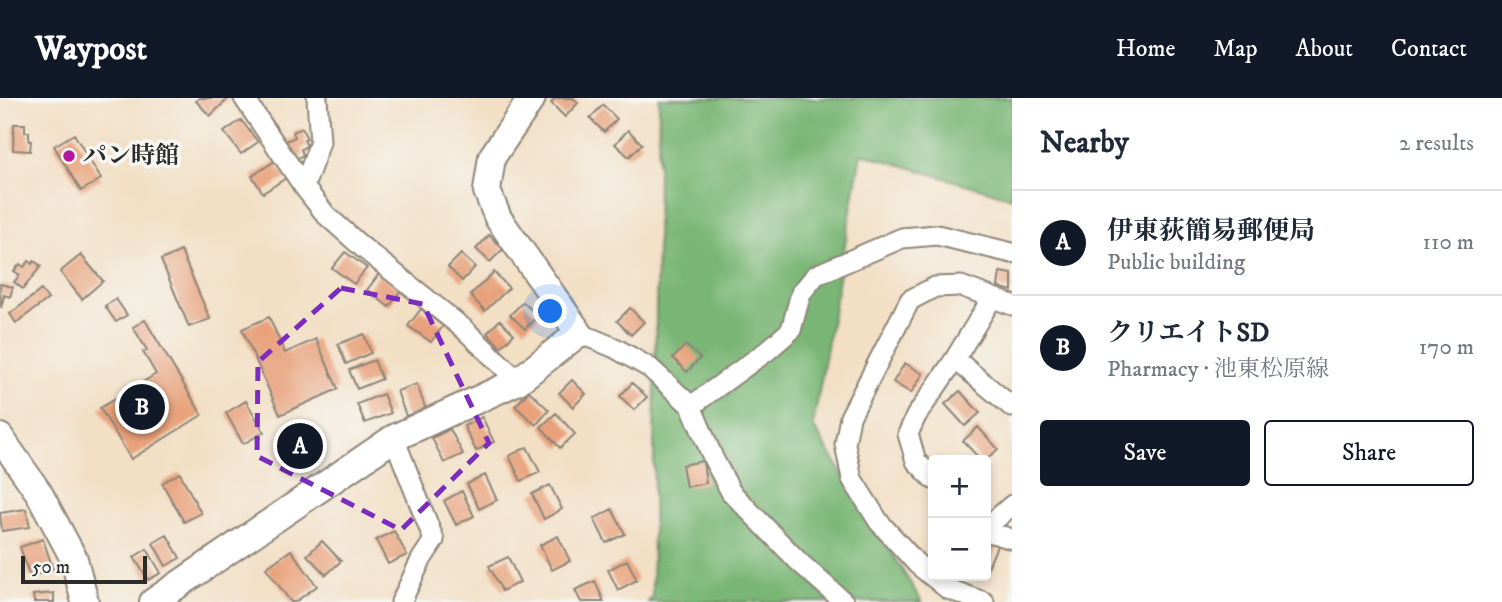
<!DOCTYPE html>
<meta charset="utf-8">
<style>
:root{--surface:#fff;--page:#f6f6f7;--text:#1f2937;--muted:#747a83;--line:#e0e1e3;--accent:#111827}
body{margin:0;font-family:"IM FELL DW Pica","Noto Serif JP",serif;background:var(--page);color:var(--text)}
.controls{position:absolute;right:21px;bottom:21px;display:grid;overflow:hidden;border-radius:7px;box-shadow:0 4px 10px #0003}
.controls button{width:63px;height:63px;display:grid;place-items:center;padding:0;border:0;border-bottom:2px solid var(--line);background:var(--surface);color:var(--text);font:35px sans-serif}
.scale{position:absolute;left:21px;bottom:18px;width:126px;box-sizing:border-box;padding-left:7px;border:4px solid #2b2b2b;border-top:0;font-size:19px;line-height:24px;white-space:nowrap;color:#2b2b2b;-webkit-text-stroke:5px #f6f6f2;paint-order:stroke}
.you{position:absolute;left:551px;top:214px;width:24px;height:24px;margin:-18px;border:5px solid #fff;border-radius:50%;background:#1a73e8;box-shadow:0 0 0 10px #1a73e833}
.badge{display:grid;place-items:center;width:46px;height:46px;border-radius:50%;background:var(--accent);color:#fff;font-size:23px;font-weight:700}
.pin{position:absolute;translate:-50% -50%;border:4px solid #fff;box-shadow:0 2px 7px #0006}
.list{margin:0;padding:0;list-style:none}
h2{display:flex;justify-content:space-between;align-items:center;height:91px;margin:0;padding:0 28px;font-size:30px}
h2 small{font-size:23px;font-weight:400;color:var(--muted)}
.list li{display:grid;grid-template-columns:46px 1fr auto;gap:21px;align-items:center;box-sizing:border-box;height:105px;padding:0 28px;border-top:2px solid var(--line)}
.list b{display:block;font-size:26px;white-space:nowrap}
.list p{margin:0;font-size:23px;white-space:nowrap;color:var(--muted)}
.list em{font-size:23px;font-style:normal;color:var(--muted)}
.actions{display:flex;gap:14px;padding:21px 28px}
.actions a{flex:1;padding:16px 0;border:2px solid var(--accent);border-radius:7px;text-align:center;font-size:24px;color:var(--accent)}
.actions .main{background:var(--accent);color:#fff}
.map{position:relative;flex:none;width:1012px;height:504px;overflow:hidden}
header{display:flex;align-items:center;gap:42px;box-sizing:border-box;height:98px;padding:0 35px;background:var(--accent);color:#fff}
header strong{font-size:33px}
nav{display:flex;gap:38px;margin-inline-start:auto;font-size:24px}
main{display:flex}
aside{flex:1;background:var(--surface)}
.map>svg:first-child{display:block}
.forest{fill:#79b675;stroke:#527050;stroke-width:2}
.building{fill:#e8a17a}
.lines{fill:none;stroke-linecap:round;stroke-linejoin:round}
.street-casing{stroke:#8e8578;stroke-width:23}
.secondary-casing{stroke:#8e8578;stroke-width:30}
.street{stroke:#fff;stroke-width:19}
.secondary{stroke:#fff;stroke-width:26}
.marked{fill:none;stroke:#7b2cbf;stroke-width:5;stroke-dasharray:14 9;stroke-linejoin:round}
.poi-dot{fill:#b5179e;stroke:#f6f6f2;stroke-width:2.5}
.labels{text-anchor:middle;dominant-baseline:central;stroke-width:7;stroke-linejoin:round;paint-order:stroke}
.poi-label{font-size:24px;font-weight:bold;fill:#2b2b2b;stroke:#f6f6f2;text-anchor:start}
</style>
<header>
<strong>Waypost</strong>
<nav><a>Home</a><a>Map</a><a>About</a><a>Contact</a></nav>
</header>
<main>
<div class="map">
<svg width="1012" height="504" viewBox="0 0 1012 504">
<rect width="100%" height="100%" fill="#f6f6f2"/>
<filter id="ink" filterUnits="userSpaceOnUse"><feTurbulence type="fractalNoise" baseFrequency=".0143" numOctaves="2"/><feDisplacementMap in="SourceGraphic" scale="14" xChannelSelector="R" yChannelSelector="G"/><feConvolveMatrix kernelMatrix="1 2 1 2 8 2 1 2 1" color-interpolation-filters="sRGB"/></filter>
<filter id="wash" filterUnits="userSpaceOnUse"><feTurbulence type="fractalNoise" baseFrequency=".00686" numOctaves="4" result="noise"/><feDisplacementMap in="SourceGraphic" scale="28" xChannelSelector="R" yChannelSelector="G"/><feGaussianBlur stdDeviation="1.57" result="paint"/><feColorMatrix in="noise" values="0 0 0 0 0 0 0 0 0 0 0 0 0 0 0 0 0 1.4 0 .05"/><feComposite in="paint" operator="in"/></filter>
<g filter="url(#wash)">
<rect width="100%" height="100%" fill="#f2dfc4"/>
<path class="forest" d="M659,0H1012V100L861,55L813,328L922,504H648L652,499Z"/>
<g id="blocks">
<path class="building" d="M199,0H229L210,18L196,3Z
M556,0H573L578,5L565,19L551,5Z
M603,7L617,21L604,34L590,20Z
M241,22L258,44L241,56L224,34Z
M14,26H25V34H29V43H31L30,53L13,52Z
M302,30L307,41L304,42L307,48L301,51L303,57L294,62L286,43L295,39L293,34Z
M628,32L642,46L629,59L615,46Z
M74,36L101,81L81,93L54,48Z
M275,63L286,80L263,95L252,78Z
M489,137L503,151L490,164L476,151Z
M181,153L210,221L189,229L161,162Z
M345,154L367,170L354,186L332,170Z
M461,156L475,169L462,183L448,169Z
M81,157L103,183L82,201L60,174Z
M29,163L32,166L34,163L41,168L23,191L14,184L20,177L14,173L20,166L24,169Z
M494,174L509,190L485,213L470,197Z
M1000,174L1012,176V193L998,189Z
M379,176L401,192L389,209L367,192Z
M0,186L13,189L10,199L4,197L1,210Z
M41,192L48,201L16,225L10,216Z
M116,201L127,217L116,224L105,208Z
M523,204L538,218L525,231L510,217Z
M630,210L644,224L631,237L617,223Z
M421,211L443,228L431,244L408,228Z
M269,219L285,255L316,241L338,291L280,317L242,231Z
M145,222L202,317L131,361L100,310L156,276L143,254L147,252L133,229Z
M500,222L514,236L501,249L487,235Z
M364,236L371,255L346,266L338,246Z
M686,247L700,260L687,274L673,260Z
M374,262L382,281L357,291L349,272Z
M905,265L923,276L911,295L893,284Z
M572,282L586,296L573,309L559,295Z
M632,285L647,299L634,312L620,298Z
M417,286L426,312L406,318L397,293Z
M529,293L549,312L536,327L515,308Z
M960,293L980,315L965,328L945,306Z
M383,296L391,315L365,325L357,306Z
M246,303L264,334L243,346L226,315Z
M556,315L575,336L560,350L541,329Z
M482,319L494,344L476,353L464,328Z
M978,329L998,351L986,362H981L963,343Z
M450,331L463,356L444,365L432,340Z
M527,349L540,374L521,383L509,358Z
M703,363L706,385L686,389L682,367Z
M180,375L201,415L184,424L162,385Z
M485,377L497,402L479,411L467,386Z
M550,387L562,411L544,421L532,396Z
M462,393L474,418L456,427L444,403Z
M26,411L30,429L2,433L0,415Z
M612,411L625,436L606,445L594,421Z
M394,433L407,457L388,466L376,442Z
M167,437L180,460L166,468L153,445Z
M986,437L999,443L986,474Z
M558,438L570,463L552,472L540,447Z
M43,441L53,471L30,479L20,449Z
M322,443L341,463L326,477L307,457Z
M147,451L161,475L148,482L134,459Z
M291,452L317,488L295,504H291L266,470Z
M508,459L520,484L502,493L489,468Z
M627,462L637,482L618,492L608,472Z
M595,483L604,504H581L575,492Z
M54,495V504H34L33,497Z"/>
</g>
</g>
<g filter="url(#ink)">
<use href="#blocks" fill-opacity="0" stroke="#8e8578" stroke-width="2"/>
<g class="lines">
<g class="street-casing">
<path id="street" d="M244,0L304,89L326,117L362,149L464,231L518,283
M304,89L320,44L317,0
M579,235L615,250L650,270L691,308L714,362L731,394L799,464L844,504
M955,261L1012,309
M691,308L767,253L791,232L801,195L816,177L902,140L937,137L1012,155
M394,340L434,442L421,462L401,504
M933,381L916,363L908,336L916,318L955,261L992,200
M986,430L1012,407
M986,433L1012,441
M984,504L948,491L917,466L879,424L852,381L845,346L850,319L910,202L935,189L961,188L1012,207"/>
</g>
<g class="secondary-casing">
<path id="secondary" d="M0,339L39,395L74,461L85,504
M153,504L394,340L518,283L579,235L498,120L487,93L492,59L532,0"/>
</g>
<use href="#street" class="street"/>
<use href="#secondary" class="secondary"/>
</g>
</g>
<path class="marked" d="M341,190L423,206L489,345L401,432L257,358L258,264Z"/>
<circle class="poi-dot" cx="69" cy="58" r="7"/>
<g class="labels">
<g class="poi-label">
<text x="83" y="58">パン時館</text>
</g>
</g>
</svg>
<div class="controls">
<button>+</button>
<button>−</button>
</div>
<div class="scale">50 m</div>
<div class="you"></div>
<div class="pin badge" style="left:300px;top:348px">A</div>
<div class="pin badge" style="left:142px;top:309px">B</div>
</div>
<aside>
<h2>Nearby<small>2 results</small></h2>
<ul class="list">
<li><span class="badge">A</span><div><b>伊東荻簡易郵便局</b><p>Public building</p></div><em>110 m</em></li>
<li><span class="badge">B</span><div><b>クリエイトSD</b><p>Pharmacy · 池東松原線</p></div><em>170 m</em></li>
</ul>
<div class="actions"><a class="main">Save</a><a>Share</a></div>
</aside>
</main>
